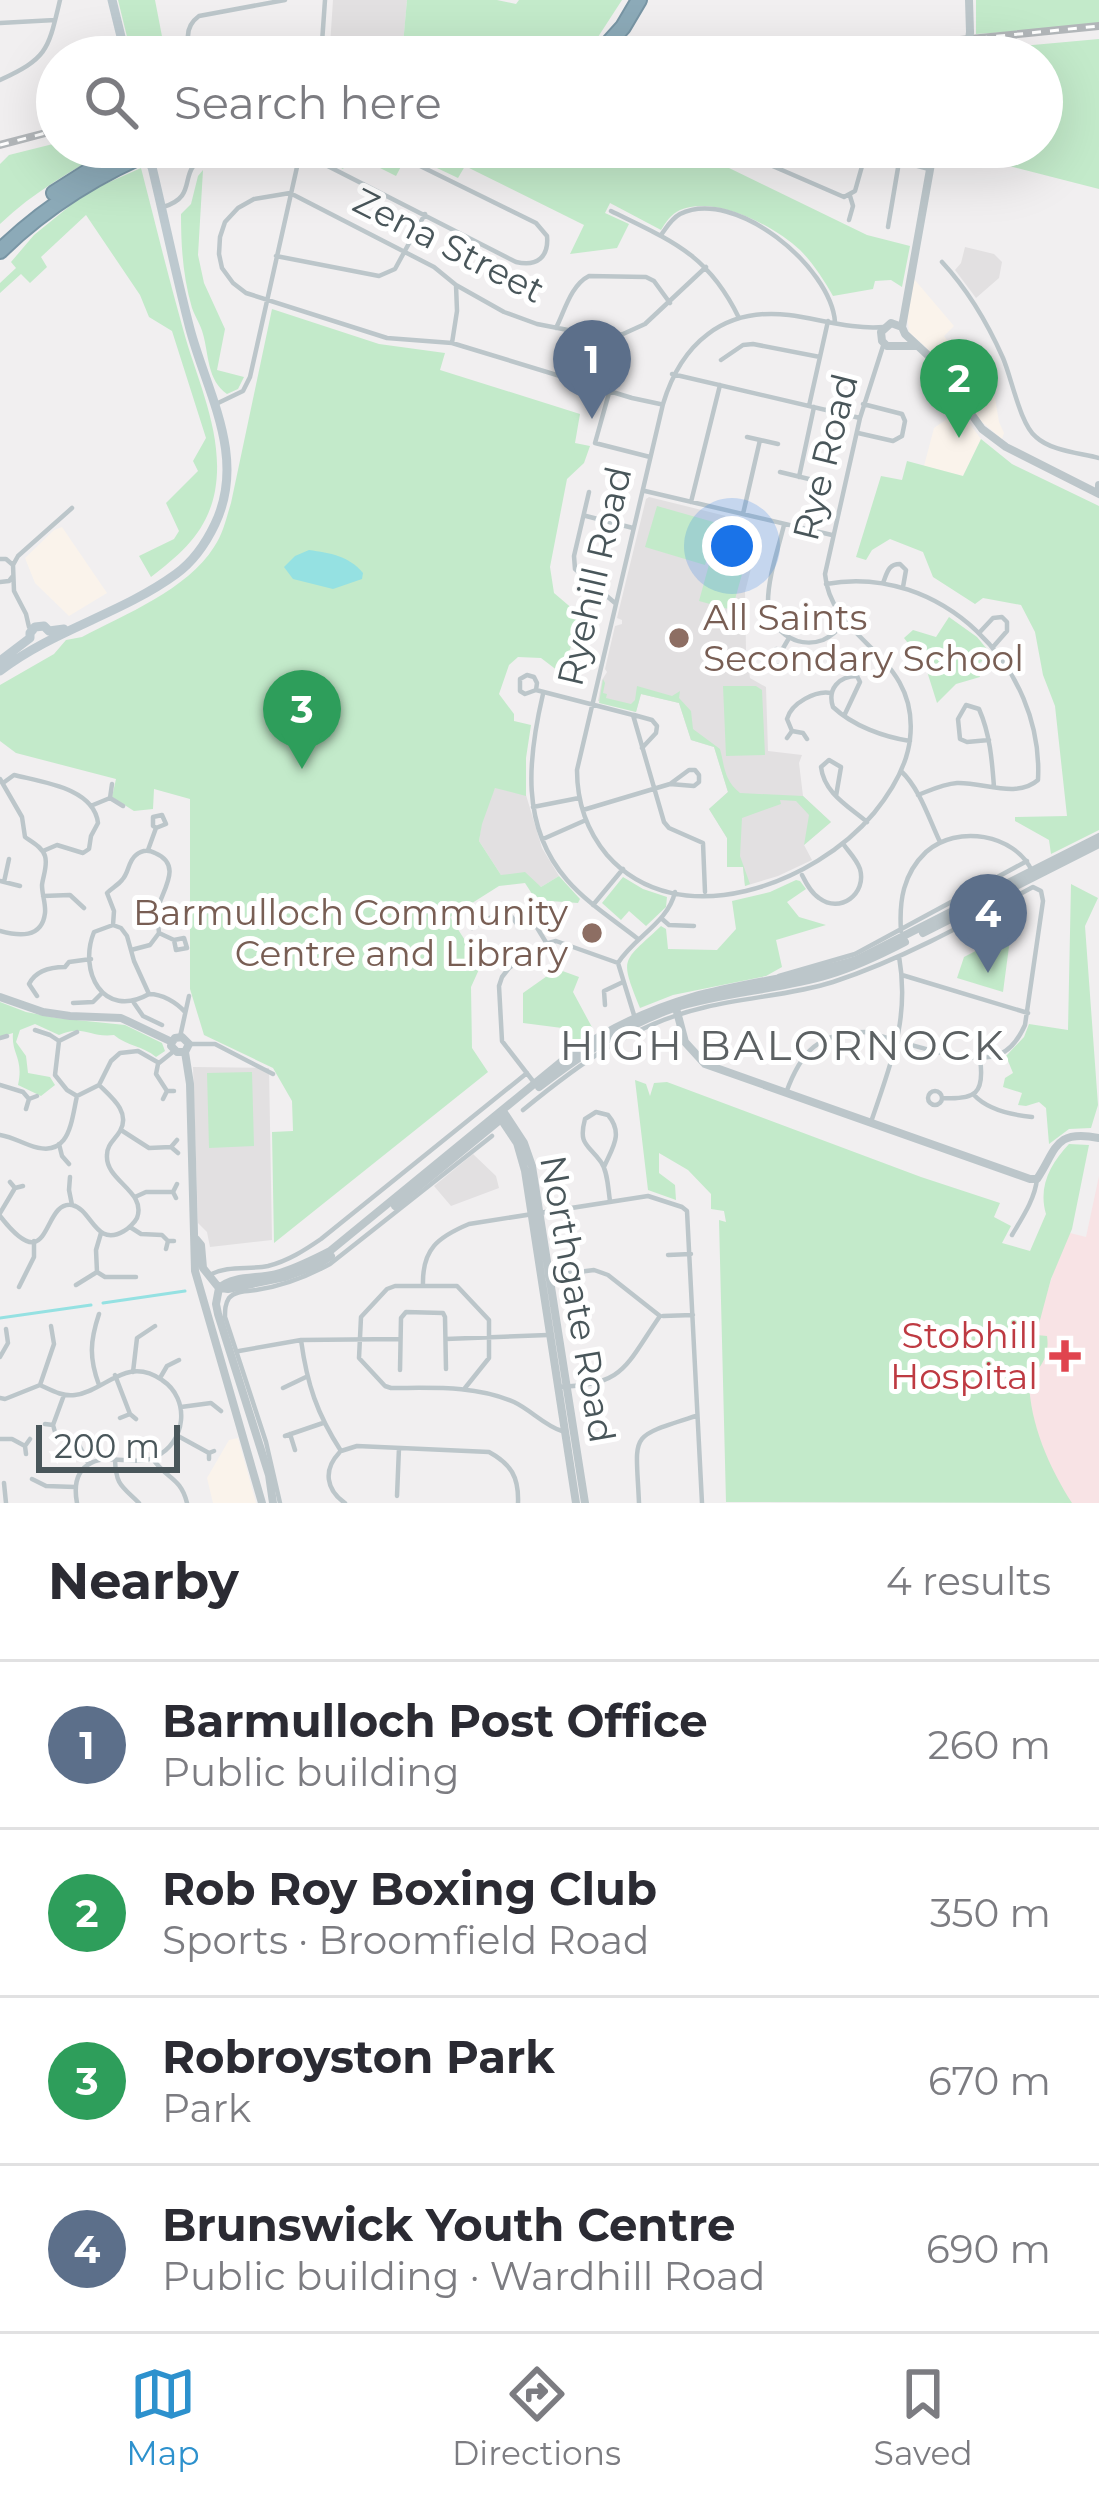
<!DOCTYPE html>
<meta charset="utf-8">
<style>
:root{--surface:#fff;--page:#f2f2f3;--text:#2b2b33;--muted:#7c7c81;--line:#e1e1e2;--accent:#2d91cd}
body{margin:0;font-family:Montserrat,sans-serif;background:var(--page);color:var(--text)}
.scale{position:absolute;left:36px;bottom:30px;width:144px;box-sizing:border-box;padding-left:12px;border:6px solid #49565a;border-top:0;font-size:33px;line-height:42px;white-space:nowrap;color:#49565a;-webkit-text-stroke:9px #fff;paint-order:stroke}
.you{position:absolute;left:732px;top:546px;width:42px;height:42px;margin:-30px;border:9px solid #fff;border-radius:50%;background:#1a73e8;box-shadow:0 0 0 18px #1a73e833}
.badge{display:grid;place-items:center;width:78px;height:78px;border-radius:50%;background:var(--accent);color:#fff;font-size:39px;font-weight:700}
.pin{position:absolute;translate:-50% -99px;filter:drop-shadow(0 3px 6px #0008)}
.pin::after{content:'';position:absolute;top:63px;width:42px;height:36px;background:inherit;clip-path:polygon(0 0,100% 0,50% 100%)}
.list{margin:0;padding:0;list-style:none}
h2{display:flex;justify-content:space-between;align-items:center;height:156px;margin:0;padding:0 48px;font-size:51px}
h2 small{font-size:39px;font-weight:400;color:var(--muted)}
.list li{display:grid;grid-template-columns:78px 1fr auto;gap:36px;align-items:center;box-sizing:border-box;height:168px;padding:0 48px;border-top:3px solid var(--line)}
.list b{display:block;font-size:45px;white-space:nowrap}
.list p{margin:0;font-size:39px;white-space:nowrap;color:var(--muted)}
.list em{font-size:39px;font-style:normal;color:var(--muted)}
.icon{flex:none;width:66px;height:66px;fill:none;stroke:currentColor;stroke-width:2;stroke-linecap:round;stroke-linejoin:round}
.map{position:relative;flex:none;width:1099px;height:1503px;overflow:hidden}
.search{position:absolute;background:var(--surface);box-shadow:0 12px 48px #0002;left:36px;right:36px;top:36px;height:132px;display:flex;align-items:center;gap:30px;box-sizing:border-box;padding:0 42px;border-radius:66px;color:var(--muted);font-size:45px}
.sheet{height:828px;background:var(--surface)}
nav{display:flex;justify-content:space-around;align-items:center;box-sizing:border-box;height:168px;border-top:3px solid var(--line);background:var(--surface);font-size:33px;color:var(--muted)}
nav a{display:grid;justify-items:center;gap:6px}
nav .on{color:var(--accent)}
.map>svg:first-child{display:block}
.commercial{fill:#faf3eb}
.education{fill:#e2e0e1}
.medical{fill:#f8e3e5}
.green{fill:#c3eaca}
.water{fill:#95e1e2}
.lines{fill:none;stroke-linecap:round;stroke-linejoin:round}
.stream{stroke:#95e1e2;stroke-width:3}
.motorway-casing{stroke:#7895a4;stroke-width:18}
.minor{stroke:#bcc6ca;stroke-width:4.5}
.tertiary{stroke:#bcc6ca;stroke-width:8}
.secondary{stroke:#bdc9cf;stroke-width:9}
.motorway{stroke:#8caab8;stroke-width:14}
.rail-casing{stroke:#b2b6b9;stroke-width:8}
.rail{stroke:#fff;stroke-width:3;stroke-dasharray:9;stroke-linecap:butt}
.tertiary-bridge{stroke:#bcc6ca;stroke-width:8}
.secondary-bridge{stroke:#bdc9cf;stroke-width:9}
.education-dot{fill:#8d6e63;stroke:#fff;stroke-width:4.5}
.health-dot{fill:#e0444e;stroke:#fff;stroke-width:4.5}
.labels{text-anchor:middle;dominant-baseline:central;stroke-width:10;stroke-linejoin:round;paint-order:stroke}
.street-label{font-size:36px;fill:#49565a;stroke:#fff}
.education-label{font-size:36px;fill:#785e54;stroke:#fff;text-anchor:start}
.health-label{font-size:36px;fill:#be3a42;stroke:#fff;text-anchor:end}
.quarter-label{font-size:42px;letter-spacing:3px;fill:#5c6163;stroke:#fff}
</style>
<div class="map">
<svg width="1099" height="1503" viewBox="0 0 1099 1503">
<rect width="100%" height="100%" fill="#f1eff0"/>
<path class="commercial" d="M914,279L954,326L944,336L967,368L975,363L983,372L995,398L999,422L1004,433L1002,439L982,422L931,352L909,332L907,315Z
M960,410L981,439L963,476L924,466L934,428Z
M62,527L107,593L69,616L35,583L25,558L54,530Z
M238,1438L256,1503H213L207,1478L229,1440Z"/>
<path class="education" d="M333,0H407L402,55L330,46Z
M965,247L994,254L1002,262L999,278L976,298L955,270L961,263Z
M649,497L734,518L732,533L747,537V542L757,545L745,592L746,650L750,678L766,687L768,751L802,755L799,763L803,796L831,822L804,845L812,860L778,876L745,886L743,867H727V838L709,809L728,792L714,747L691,740L679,703L641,694L636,712L598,701L602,680L607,672L605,669L615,626L622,624V620L617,618L646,499Z
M495,787L526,795L542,848L559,876L541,887L501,875L479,841L482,820Z
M193,1067L269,1068L272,1240L210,1247L207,1232L198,1223Z
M473,1154L496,1176L499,1188L451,1206L434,1186Z"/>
<path class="medical" d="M1099,1176V1503H1065L1027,1426L1026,1376L1042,1309L1066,1232L1086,1237Z"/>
<path class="green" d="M118,0H155L166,57H132Z
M407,0H497L516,4L519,0H622L598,37L577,57H329L330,46L402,55Z
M976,0H1099V26L976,34Z
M1099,39V189L951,151V147H1042V57H976L977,50Z
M57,143V147H115C74,169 33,192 0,224V164L9,155Z
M302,147H625L727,167L867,235L910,246L902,287L891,280L875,281L873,289L833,296C824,280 813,263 800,250C774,226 716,195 680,210C671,214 666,222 661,230L610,203L605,213L629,224L617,248L570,254L584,225L465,166L458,178L418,159L406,157L396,176L352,154L343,169Z
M141,168C155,222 168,276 183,329C197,381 225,435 215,491C207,532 182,553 151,577L139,556L174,539L179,531L166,503L198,471L193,461L206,438L172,331L149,317L140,295L86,215L41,257L47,267L30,283L21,274L0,293V283L16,268L11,262L34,235L87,192Z
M203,170L198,255L204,283L225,329L217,370L244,377L238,389L227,394C207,380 209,355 203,334C201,325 195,317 192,308C183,277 181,247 181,214L191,204L198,176Z
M272,309L379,344L445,353L440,370L580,414L575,443L590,446L584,463L567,479L550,567L554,593L581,616L562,674L541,658L518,657L509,665L499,694L514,714V721L531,725L526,758V796L495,788L482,824L479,841L501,875L525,872L541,887L559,876L580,899L578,903L536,900L525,883L499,886L450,917L481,965L471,987L472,1048L488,1072L274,1243L272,1132L293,1131L292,1101L273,1068L204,1035L190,989V799L154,789L153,809L134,811L112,797L116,779L16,753L0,741V685L54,654L66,640L82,637C124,615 188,589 214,547C223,534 226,519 231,503Z
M981,439L1012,464L1099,506V830L1051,854L1049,840L1015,821V817L1067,816L1055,706L1043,675L1035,632L1021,605L983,598L975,604L933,577L923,552L890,539L872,550L866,560L856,557L881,476L902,480L907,461L963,476Z
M657,506L717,523L705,565L645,547Z
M716,539L749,549L732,610L699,601Z
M949,617L977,637L991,654L976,666L980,677L956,684L937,703L925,665L904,638L913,630L936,637Z
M603,679L605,683L603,693L607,694L606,698L631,704L635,700L637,686L672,696L680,691L679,698L691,711L693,729L720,749C725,768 724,780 740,793L803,796L831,822L804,845L809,815L796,801L780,800L781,804L742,818L740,856L750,884L745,886L743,867H727V838L709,809L728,792L714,747L691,740L679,703L641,694L636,712L599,703Z
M723,686H756L762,690L765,755L726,756Z
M623,877L643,889L667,897L666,907L646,926L629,911L621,920L602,903Z
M796,880L800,881L806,889L787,902L799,917L826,925L776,940L782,967L766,976L673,995L640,1008C619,956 622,963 661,926L666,929L668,949L717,950L736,929L732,901L770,892Z
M1071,884L1098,898L1085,926L1098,1105L1091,1128L1069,1129L1049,1144L1046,1108L1039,1102L1026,1106L1018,1105L1022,1093L1003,1087L1005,1078L1013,1073L1006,1056L1024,1037L1029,1024L1068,1030Z
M1003,937L1010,939L1003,992L957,978L964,957Z
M557,969L579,977L573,992L594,1031L574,1044L562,1028L523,1023V993Z
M0,1002L26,1012L57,1018L125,1025L162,1043L165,1051L156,1057C143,1046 127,1046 114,1035C89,1038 84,1024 59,1035L35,1024L20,1030L16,1042L26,1056L28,1073L50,1077L55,1085L41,1096L18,1085C24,1058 11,1054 13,1033L0,1037Z
M252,1072L254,1146L209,1148L207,1073Z
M635,1080L646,1084L650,1096L654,1083L667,1082L921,1177L1000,1203L994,1217L1011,1226L1002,1243L1030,1251L1046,1214C1038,1187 1050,1164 1069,1144L1089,1145L1072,1229L1051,1279L1036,1335L1047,1336C1050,1356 1041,1366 1029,1381C1030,1424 1049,1467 1072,1503L726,1502L719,1220L726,1222L724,1211L711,1209V1194L688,1170L659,1153V1173L675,1185L676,1200L648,1190Z"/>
<path class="water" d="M309,550C330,553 349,556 363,573L362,579L333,589L293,579L284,567L295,556Z"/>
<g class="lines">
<path class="stream" d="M103,1303L185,1291
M0,1318L91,1305"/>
<g class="motorway-casing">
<path id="motorway" d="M596,57L623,27L639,0
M54,193L95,167L135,147
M0,251C48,204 101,172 163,147"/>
</g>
<path class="minor" d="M0,23L55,20
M194,57C186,42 184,27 199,16L285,0
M282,57L322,53
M321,57L325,0
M0,80C48,58 48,50 60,0
M739,147L768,164L844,197L855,191L866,152
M861,147L866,152L929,169
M297,159L312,158L516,262C537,267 549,257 547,236L536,223L410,161L387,158
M163,207C201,196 175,170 206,157L284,149L292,151L297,159
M611,211C672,241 708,254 739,318
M849,220L853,206L850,196
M888,227L899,162
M661,235C667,227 671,219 680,214C735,187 831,267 835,322
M276,256L379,276L395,269L425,214
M942,262C969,291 987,322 1003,358C1012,379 1020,424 1036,437C1051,451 1080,453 1099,458
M884,327C853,330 820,319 789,315C723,307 681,344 663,404L577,770C577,801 587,831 607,855C679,937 816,883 874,813C891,792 907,766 910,739C920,653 831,643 825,574L860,418L884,343
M556,328C565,310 571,285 589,276L646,277L654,281L670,303
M452,343L457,311L456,285
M721,360L743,345L753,344L820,357
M672,374L860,418
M609,393L595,443L650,457
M216,404L243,391L250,377L297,167V159
M660,404L632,398L452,343L387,338L246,293L233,283L222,268L219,254L220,237L225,222L238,208L254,199L290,193L434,267L456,285L504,312L537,324L604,337L623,334L645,324L706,267
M809,406L828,321
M858,433L893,441L902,436L905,421L902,414L863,404
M747,437L778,444
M780,472L813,480
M799,477L814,407
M645,491L832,535
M589,492L574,556L575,569L615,603
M691,502L720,385
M743,514L760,440
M586,516L633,528
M784,525C778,550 768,577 768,602C768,629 796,650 823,640C832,636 839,629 845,622
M0,559H6L13,565L14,591L26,614L29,627
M13,565L18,556L72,508
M0,582L9,581L13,576
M883,583C887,573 888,564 900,564L906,570L903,587
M826,584C940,563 1044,666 1038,780C1016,799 984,782 957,783C943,784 931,790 918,795
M979,633L993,618L1002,617L1007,622V631L993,647
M782,650L786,655V661L781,666L772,665L769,659L770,653L776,649L782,650L789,638
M536,690L537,683L534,677L527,675L520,679V691L525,694L536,690L633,715L664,822L669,828L703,843L705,892
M543,694C528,758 520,826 567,880C587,903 614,920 638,939
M634,715L652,720L657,726L656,733L642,748
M844,716L860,682L857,676C839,676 827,689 833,707C853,726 884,737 910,741
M792,731L787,719C791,703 816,690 831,693
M787,738L792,731L803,733L807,739
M989,740L967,742L960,739L958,719L966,705L979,709C990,734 992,760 994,787
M901,771C920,789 929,819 940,842
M0,779L22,817L25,837C32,842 42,847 45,856C48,865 43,876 42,885C42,895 46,904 45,913C42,939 18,936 0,931
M3,783L14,775C42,782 94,788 98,823L91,836L89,849L83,853L57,845L43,851
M836,796L841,767L829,760L821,767C824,793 848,806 867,822
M110,798L112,784
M93,805L110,798L123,806
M533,807L579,798
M583,810L670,784L689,770H695L699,775V782L694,786L670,784
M543,839L586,820
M148,850L156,828L166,824L162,815L153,817V826L156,828
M802,875C806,883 811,893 819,898C840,914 867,894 860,869C857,860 849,852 844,845
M0,881L20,886
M4,882L9,859
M43,896L70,895L84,908
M593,905L623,869
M661,918L669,925L694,926
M113,925L114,911L107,893C112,888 118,885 122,880C129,873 128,861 136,855C142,850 149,850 155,853C186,866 158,895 157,913C157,914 159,932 159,933L150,945L131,950
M113,925L94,932C78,971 103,1020 149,994
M113,925L121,928L127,936L134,961L149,994C162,994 176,1002 185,1012
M472,928L506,909L517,924L528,919L533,921L547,944
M901,931C899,901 903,874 926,852C957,824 1015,834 1032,871
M159,933L174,940L184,938L187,948L176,950L174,940
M618,963C634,937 668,923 675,892
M618,963L634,1015
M902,975L1028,1013
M779,976L855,954L1027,861
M37,996L29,984C36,970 50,967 65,967L69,962L91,959
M73,1003L93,1002L101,994
M134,1003L143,1016L162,1025
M605,1005L604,991L623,982
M35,1030L50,1035L59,1041L55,1075L67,1090L77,1096
M180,1037L189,996
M0,1038L7,1036
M59,1041L77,1032
M189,1044H215L273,1074
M158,1064L156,1074L167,1091
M0,1085L23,1092L29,1099
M536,1085L502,1041L499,986L502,977L509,968L545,944L556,941L618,963
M928 1098a7 7 0 1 1 14 0a7 7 0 1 1-14 0Z
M974,1095C988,1110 1012,1115 1032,1117
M942,1098C975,1100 985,1094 980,1059
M163,1099L167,1091H174
M26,1109L29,1099L37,1096
M523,1110C579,1064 634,1023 706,1007C747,997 792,995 833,982C903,959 969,922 1033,887L1041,891L1043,901L1025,1025C1020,1036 1012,1049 1000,1054C970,1068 899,1040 866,1032C819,1032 801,1051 786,1093
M871,1122C891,1063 910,1019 899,956
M121,1130L149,1148L171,1147
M0,1135C12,1137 18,1141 29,1145C70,1161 71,1122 77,1096L99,1085L111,1061L120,1053L138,1051L159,1063L174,1051
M177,1140L171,1147L178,1153
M59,1144L62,1156L69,1164
M604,1167C612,1148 624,1134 608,1115L596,1112L585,1119C578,1145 588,1144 601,1162C608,1172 608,1189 610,1201
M70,1177L69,1190L72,1205
M10,1182L15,1188L23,1186
M135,1197L146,1192H173
M176,1198L173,1192L177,1184
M0,1213L15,1188
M0,1216C52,1283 41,1200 72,1205C92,1209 95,1248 124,1231C128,1229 135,1222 137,1218C147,1191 105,1181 107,1155C107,1144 115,1140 120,1131C131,1112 111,1097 99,1085
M130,1227L141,1234L162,1235L168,1241
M1012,1235C1022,1218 1035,1199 1037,1179
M166,1249L168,1241H174
M668,1255L691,1254
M97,1272L96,1250L101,1233
M210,1275C227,1265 249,1270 268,1266C288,1261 305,1250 321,1239L527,1073
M547,1276L594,1270L608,1275L660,1316C624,1368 625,1385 557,1387
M76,1285L97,1272L105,1277H136
M423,1285C422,1249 438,1237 469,1224L648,1196L682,1207L687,1211L702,1503
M19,1287L34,1257V1241
M99,1314C90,1341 89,1358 99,1385
M663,1316L693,1315
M446,1339L548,1335
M301,1340C307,1384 317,1414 341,1451
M239,1351L301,1340L400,1339
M0,1357L8,1343L6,1329
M400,1370L401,1318L406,1312L443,1313L445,1317L446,1369
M133,1372L137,1338L155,1326
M115,1375L130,1414
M160,1378L167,1366L179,1360
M40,1385L54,1344L51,1326
M283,1388L306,1377
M465,1388L489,1358V1320L457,1286H395L387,1289L361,1317L359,1358L385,1386L391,1388C433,1388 474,1385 514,1402C531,1410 545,1426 562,1431
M0,1398L5,1399L40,1385C51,1390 63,1397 75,1395C106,1391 126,1355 162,1380C191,1399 186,1443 155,1457C135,1467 110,1453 91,1463C75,1471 74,1487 77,1503
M181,1407L211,1403L221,1411
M120,1418L130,1414L136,1419
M45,1424L53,1425L55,1432
M53,1425L64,1395
M290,1434L295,1450
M178,1436L209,1453
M285,1436L323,1423
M0,1439H12L25,1446
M78,1443L88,1463
M66,1445L78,1443L84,1436
M341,1451L357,1446L489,1452C511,1464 519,1477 518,1503
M339,1453C323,1470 326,1490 345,1503
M26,1454L25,1446L30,1439
M153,1459C165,1478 181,1477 187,1503
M209,1459V1453L214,1451
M115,1460C116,1486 122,1486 139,1503
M32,1479L46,1486L75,1487
M4,1483L6,1503
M397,1496L399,1448
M280,1503L266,1442L225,1317C225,1310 225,1304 229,1298C235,1291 247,1291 256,1290C284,1286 306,1277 330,1264L492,1136
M639,1503C636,1432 627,1438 696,1416"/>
<path class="tertiary" d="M969,0L970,32
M902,327L934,147
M917,346H887L882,341L881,332L891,323L902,327L905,334L932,359L982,429L1006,447L1099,494
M1099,485V487
M923,933L1099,844
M0,997L43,1012L70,1016L121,1018L172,1042L171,1046L177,1052H185
M676,1008L685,1042L705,1064L1030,1179H1037C1057,1149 1054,1129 1099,1138
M172,1042L175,1038L182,1037L189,1044L185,1052L190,1084L195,1271L262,1503
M539,1087C581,1055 623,1026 674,1008C724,992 778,990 828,975C855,967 880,955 905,942
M503,1111L524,1143L532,1166L585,1503
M499,1116L517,1143L525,1171L576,1503
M395,1206L500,1120
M196,1239L201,1245L203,1268L219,1288L216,1304L218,1314L269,1475L273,1503
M219,1288C234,1275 257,1279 276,1274C295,1269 312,1260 330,1251L567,1057C606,1030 647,1010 692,997C746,982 802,977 856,960L1099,837
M221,1288L228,1289L285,1277L315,1266L331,1256"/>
<path class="secondary" d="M112,0L126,57
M0,661L30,638V633L35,627L44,626L49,631L64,629
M0,671C53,630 121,614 176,574C194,561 206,543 215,524C247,457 207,393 190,329C176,275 165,221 152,167"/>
<use href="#motorway" class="motorway"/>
<g class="rail-casing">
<path id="rail" d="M673,57L788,48L930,43L1099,26
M0,145L57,130"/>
</g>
<use href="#rail" class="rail"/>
<path class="tertiary-bridge" d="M967,55L970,32"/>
<path class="secondary-bridge" d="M148,147L152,167"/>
</g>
<g class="education-dot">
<circle cx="679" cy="638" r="12"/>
<circle cx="592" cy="933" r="12"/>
</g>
<path class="health-dot" d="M1059 1338h12v12h12v12h-12v12h-12v-12h-12v-12h12z"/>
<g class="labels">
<g class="street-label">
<text transform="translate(449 245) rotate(27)">Zena Street</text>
<text transform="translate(825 457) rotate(-76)">Rye Road</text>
<text transform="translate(594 576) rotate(-77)">Ryehill Road</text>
<text transform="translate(578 1299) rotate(80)">Northgate Road</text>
</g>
<g class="education-label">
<text x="703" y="617">All Saints<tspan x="703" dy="41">Secondary School</tspan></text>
<text x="568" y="912" text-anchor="end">Barmulloch Community<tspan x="568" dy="41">Centre and Library</tspan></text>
</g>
<g class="health-label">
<text x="1038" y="1335">Stobhill<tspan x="1038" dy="41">Hospital</tspan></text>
</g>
<g class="quarter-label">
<text x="783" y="1045">HIGH BALORNOCK</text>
</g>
</g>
</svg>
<div class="scale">200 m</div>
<div class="you"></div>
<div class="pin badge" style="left:592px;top:419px;background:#5c6f8a">1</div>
<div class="pin badge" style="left:959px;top:438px;background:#2e9e5b">2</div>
<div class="pin badge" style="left:302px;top:769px;background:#2e9e5b">3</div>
<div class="pin badge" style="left:988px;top:973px;background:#5c6f8a">4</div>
<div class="search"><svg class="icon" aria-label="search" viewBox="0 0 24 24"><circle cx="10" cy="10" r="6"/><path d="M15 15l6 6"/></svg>Search here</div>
</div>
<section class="sheet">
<h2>Nearby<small>4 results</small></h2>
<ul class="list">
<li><span class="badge" style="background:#5c6f8a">1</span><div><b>Barmulloch Post Office</b><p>Public building</p></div><em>260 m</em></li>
<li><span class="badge" style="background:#2e9e5b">2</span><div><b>Rob Roy Boxing Club</b><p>Sports · Broomfield Road</p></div><em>350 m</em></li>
<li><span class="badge" style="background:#2e9e5b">3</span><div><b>Robroyston Park</b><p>Park</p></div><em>670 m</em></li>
<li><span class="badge" style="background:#5c6f8a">4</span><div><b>Brunswick Youth Centre</b><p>Public building · Wardhill Road</p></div><em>690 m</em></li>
</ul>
</section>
<nav>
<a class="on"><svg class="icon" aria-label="map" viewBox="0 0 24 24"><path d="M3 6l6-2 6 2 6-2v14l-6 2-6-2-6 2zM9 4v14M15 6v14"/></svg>Map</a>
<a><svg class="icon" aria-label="directions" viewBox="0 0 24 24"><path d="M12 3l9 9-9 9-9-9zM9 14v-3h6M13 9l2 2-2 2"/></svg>Directions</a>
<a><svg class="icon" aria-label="saved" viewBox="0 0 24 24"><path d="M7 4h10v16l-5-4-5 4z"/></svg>Saved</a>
</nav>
